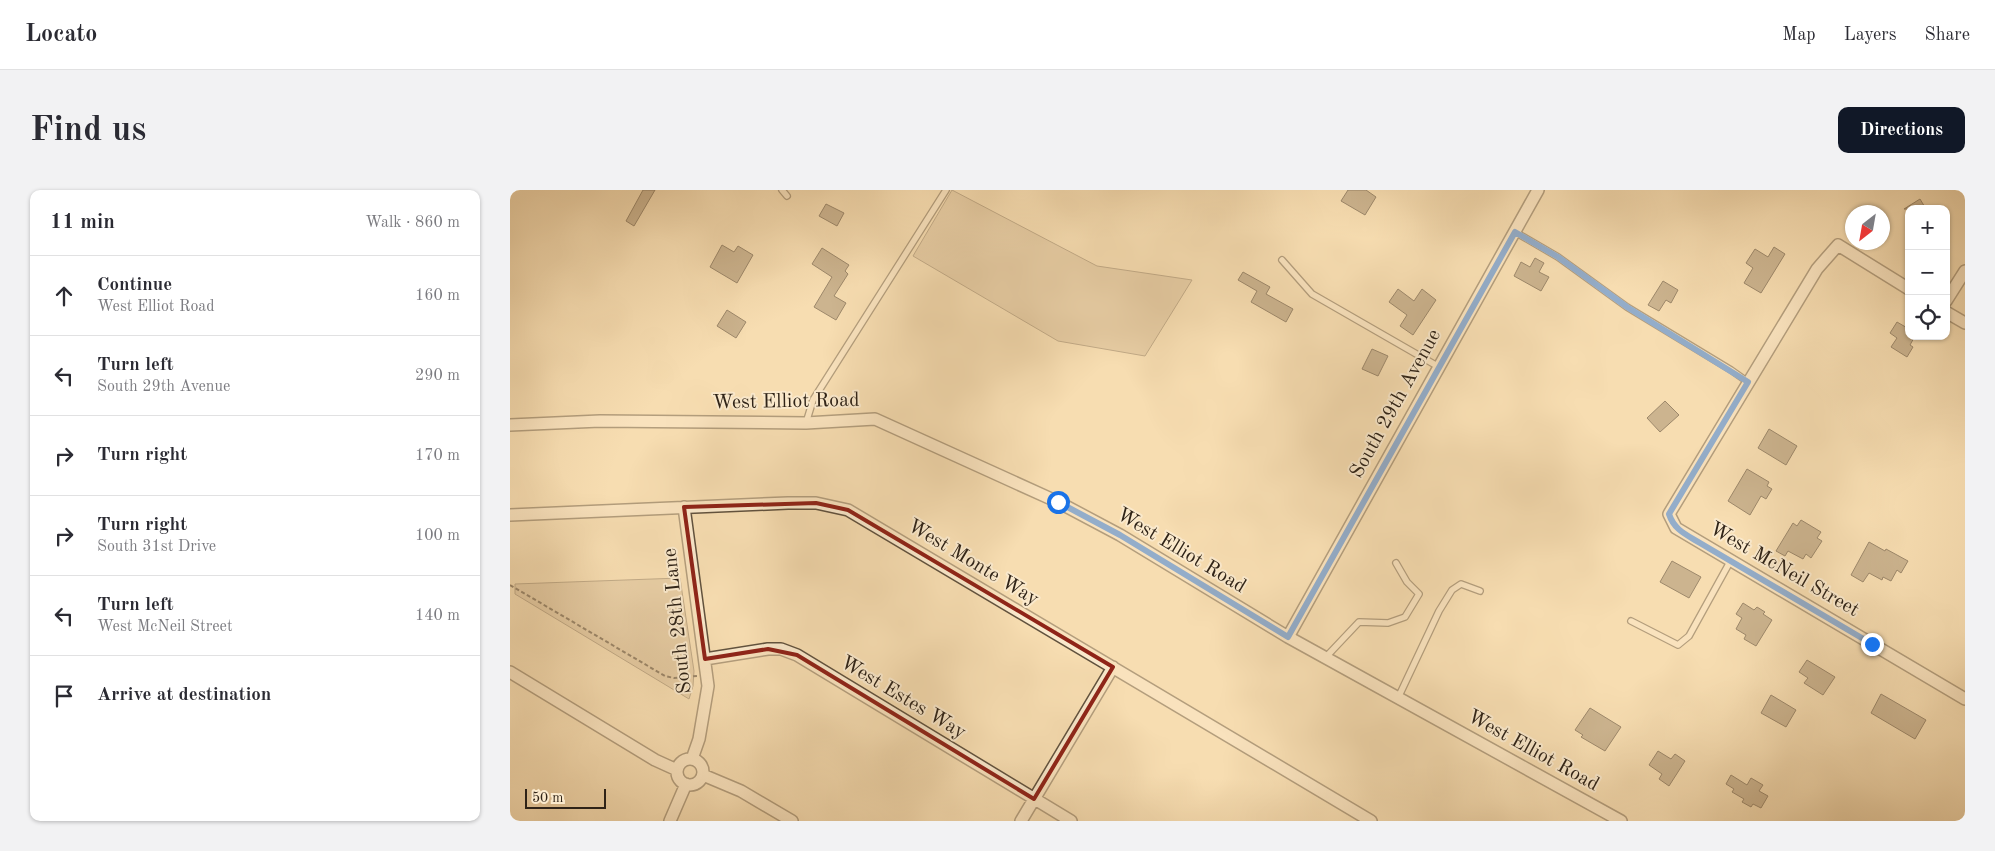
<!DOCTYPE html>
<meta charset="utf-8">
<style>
:root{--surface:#fff;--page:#f2f2f3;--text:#2b2b33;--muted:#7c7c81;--line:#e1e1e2;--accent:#111827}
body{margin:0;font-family:"Old Standard TT",serif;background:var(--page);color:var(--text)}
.controls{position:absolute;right:15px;top:15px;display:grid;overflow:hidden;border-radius:10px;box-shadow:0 1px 4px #0004}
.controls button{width:45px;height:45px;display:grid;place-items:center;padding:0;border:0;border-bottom:1px solid var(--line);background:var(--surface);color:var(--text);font:25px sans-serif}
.compass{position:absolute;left:1335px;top:15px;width:45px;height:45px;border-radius:50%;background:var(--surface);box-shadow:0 1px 4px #0004;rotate:211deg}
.scale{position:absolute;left:15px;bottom:12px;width:81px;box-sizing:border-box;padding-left:5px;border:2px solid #2f2317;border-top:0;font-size:14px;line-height:18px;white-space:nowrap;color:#2f2317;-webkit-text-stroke:4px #fae9cc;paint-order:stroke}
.stop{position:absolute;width:15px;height:15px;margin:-11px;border:4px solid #1a73e8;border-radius:50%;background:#fff}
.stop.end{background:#1a73e8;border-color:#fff;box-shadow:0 1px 5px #0008}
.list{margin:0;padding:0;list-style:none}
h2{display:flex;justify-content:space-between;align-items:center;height:65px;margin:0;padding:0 20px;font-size:21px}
h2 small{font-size:16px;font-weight:400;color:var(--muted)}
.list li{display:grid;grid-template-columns:32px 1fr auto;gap:15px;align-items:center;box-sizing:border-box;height:80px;padding:0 20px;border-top:1px solid var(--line)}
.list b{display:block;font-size:19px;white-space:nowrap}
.list p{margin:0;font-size:16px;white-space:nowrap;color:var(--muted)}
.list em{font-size:16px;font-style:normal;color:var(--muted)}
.icon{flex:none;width:28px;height:28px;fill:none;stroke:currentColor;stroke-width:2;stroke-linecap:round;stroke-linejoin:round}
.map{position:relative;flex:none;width:1455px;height:631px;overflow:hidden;border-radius:10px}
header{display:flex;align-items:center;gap:30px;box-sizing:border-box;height:70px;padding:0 25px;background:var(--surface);border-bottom:1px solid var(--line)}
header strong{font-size:24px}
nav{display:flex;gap:28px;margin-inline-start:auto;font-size:18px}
.intro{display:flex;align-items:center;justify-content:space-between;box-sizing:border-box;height:120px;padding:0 30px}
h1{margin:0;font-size:35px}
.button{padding:12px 22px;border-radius:10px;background:var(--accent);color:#fff;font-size:18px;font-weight:700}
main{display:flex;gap:30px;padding:0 30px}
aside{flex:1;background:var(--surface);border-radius:10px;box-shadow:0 1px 4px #0004}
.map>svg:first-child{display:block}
.green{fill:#d5bd97;stroke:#827057}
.building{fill:#978467;stroke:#2f2317}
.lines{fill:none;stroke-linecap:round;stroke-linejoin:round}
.service-casing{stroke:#61523e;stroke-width:8}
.minor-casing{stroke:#61523e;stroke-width:14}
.path{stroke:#2f2317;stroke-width:2;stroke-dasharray:4 2.5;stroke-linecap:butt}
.service{stroke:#fae9cc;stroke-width:5.5}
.minor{stroke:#fae9cc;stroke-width:11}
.route{stroke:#1a73e8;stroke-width:6}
.marked{fill:none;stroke:#8f2418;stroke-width:4;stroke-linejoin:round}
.labels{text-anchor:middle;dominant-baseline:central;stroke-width:4;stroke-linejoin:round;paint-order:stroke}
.street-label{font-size:20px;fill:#2f2317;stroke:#fae9cc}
</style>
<header>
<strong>Locato</strong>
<nav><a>Map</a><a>Layers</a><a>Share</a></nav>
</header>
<div class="intro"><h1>Find us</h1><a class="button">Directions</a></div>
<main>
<aside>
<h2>11 min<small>Walk · 860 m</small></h2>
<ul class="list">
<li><svg class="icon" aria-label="ahead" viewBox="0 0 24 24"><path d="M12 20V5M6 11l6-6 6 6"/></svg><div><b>Continue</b><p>West Elliot Road</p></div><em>160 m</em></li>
<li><svg class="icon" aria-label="left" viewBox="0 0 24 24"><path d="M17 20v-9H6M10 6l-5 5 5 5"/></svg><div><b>Turn left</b><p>South 29th Avenue</p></div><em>290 m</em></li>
<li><svg class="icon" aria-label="right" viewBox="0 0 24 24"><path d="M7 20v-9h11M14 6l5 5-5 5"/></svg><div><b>Turn right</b></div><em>170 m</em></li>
<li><svg class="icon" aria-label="right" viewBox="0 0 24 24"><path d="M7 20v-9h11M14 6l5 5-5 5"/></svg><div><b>Turn right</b><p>South 31st Drive</p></div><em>100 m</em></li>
<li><svg class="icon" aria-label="left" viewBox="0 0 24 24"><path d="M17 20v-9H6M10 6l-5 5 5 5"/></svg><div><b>Turn left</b><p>West McNeil Street</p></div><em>140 m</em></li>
<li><svg class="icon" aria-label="arrive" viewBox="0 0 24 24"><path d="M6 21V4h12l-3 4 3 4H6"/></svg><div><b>Arrive at destination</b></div></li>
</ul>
</aside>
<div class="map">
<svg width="1455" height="631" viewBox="0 0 1455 631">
<rect width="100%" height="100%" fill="#f7ddb1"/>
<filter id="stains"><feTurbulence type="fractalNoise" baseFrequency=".004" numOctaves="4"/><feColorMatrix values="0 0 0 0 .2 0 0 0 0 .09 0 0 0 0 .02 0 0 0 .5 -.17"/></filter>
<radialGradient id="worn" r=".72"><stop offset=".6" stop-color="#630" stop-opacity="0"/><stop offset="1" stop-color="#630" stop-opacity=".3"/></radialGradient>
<path class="green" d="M442,0L587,76L682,90L635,166L548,151L403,66Z
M170,388L184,481L183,496L179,509L5,404V394Z"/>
<path class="building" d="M133,0H145L124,36L116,31Z
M838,0H856L866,7L855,25L831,11Z
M1410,9L1416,19H1394Z
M316,14L334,23L327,36L309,26Z
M212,55L224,62L228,56L243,65L227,93L200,77Z
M1264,57L1275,64L1251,103L1234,93L1243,78L1236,73L1245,59L1258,67Z
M312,58L339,75L335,81L338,84L324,106L336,113L326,130L304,117L322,87L302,74Z
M1025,68L1034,73L1029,82L1039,87L1031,101L1004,86L1011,72L1020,77Z
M733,82L760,97L756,104L783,119L776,132L741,112L747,101L728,90Z
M1153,91L1168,100L1161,113L1156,110L1149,121L1138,115Z
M888,99L904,111L912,99L926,110L903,145L890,136L897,125L879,112Z
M217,120L236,132L226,148L207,136Z
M1387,132L1399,139V146H1405L1400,155L1403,157L1397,167L1381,157L1387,148L1380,143Z
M862,159L878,166L868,186L852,179Z
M1155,211L1169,225L1150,242L1137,228Z
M1259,239L1287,256L1276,275L1248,258Z
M1237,279L1259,292L1257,296L1262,299L1256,309L1251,306L1240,325L1218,311Z
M1291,330L1311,342L1307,348L1312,351L1301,368L1296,364L1293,369L1278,361L1275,366L1266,361L1283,333L1287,336Z
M1359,352L1375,361L1376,359L1398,371L1391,383L1387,380L1381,391L1373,387L1372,390L1359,383L1353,392L1341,385Z
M1162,371L1191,387L1179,408L1150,392Z
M1233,413L1244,420L1247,417L1255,422L1253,424L1262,430L1246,456L1234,449L1236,445L1226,439L1232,428L1226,424Z
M1297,470L1325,487L1313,505L1294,493L1298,488L1289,482Z
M1371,504L1416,530L1405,549L1361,523Z
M1261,505L1286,520L1276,537L1251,523Z
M1080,518L1111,537L1095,561L1071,547L1073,545L1065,540Z
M1148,561L1161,569L1165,564L1175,571L1159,596L1149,589L1152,584L1139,575Z
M1221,585L1237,595L1241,588L1253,595L1249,601L1258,606L1251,618L1243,614L1241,617L1232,612L1234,609L1222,602L1224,599L1216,594Z"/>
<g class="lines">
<g class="service-casing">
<path id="service" d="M272,0L277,6
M1005,42L1048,67L1117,117L1221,180L1238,192
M772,70L802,104L929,177
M296,233L303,210L436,0
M1121,431L1168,455L1179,446L1221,370
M815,468L849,432L878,433L895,427L909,404L897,392L886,373
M888,508L929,421L942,400L951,394L970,401"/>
</g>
<g class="minor-casing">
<path id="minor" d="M1399,99L1328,55L1307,79L1159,324L1166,338L1455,509
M1436,111L1455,81
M1436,122L1455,133
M0,235L90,231L296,233L365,229L548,312L610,345L778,447L1111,631
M174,317L198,496L189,549L182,569
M0,325L278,313H306L338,320L861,631
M778,447L1028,0
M195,469L258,459H271L287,465L561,631
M0,482L145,570L167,580
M167 582a13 13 0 1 1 26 0a13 13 0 1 1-26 0Z
M193,585L231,601L282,631
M160,631L176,594
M511,631L603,477"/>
</g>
<path class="path" d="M0,395L155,486L164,488L187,486"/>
<use href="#service" class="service"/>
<use href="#minor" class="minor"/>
</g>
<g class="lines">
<path class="route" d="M548,312L610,345L778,447L1005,42L1048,67L1117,117L1238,192L1159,324C1164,340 1177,345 1190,353L1362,454"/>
</g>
<path d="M0 0H1455V631H0ZM306,313L338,320L603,477L524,609L287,465L258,459L195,469L174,317Z" fill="#f7ddb1" fill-opacity=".55" fill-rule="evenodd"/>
<path class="marked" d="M306,313L338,320L603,477L524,609L287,465L258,459L195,469L174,317Z"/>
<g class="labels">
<g class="street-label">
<text transform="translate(276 212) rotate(-1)">West Elliot Road</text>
<text transform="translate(886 214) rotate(-61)">South 29th Avenue</text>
<text transform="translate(671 361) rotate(31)">West Elliot Road</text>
<text transform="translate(463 373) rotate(31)">West Monte Way</text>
<text transform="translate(1274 380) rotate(30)">West McNeil Street</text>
<text transform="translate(168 431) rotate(-96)">South 28th Lane</text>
<text transform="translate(393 508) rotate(31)">West Estes Way</text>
<text transform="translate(1023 561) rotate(29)">West Elliot Road</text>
</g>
</g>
<rect width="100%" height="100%" filter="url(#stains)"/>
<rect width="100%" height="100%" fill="url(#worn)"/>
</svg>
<div class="controls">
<button>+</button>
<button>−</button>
<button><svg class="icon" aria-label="locate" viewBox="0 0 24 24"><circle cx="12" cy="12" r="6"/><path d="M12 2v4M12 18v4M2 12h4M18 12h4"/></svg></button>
</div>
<svg class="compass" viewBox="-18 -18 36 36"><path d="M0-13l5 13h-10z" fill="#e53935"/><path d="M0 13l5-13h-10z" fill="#7c7c81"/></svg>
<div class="scale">50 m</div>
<div class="stop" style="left:548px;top:312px"></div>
<div class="stop end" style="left:1362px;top:454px"></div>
</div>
</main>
